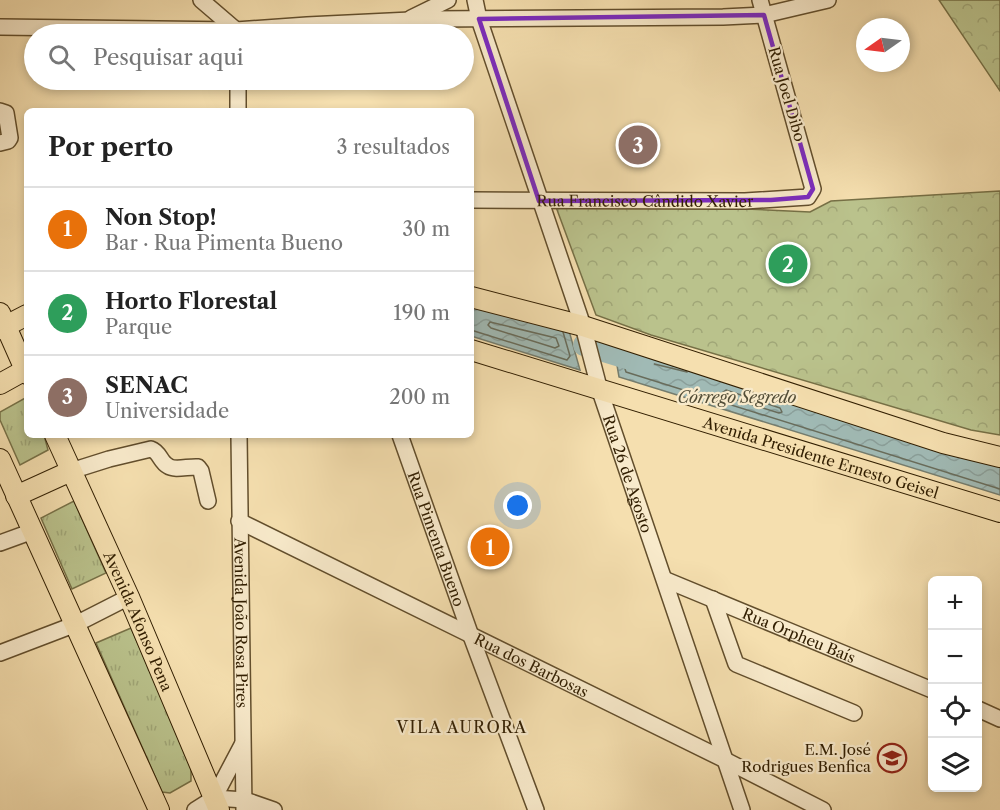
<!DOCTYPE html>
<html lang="pt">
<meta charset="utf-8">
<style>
:root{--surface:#fff;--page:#f2f2f2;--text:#222;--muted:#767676;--line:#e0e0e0;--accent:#1a73e8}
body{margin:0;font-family:"Libre Caslon Text",serif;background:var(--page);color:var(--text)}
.controls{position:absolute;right:18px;bottom:18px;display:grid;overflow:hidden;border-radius:9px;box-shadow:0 3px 9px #0003}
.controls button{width:54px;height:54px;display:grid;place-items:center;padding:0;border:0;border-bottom:2px solid var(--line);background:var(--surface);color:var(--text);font:30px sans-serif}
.compass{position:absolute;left:856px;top:18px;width:54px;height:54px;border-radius:50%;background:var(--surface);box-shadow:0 3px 9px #0003;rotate:256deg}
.you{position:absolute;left:518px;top:506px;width:21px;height:21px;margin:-15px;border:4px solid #fff;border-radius:50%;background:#1a73e8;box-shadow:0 0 0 9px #1a73e833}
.badge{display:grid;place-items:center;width:39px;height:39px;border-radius:50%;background:var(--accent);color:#fff;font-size:20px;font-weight:700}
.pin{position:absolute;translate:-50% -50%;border:3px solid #fff;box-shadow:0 2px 6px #0006}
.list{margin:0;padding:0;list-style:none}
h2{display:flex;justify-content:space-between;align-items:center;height:78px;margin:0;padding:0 24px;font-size:26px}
h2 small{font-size:20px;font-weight:400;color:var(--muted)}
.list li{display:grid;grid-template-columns:39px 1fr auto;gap:18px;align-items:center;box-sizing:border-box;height:84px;padding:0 24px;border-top:2px solid var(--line)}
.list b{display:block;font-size:22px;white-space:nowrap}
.list p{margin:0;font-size:20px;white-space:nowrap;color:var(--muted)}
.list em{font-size:20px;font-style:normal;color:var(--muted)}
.icon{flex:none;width:33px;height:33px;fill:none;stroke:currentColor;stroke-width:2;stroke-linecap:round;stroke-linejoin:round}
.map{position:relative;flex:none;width:1000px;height:810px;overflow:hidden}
.search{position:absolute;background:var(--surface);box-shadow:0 3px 9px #0003;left:24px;top:24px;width:450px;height:66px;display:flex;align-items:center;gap:15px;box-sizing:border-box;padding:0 21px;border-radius:33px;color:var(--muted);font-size:22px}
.panel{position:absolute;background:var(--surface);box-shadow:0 3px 9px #0003;left:24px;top:108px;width:450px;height:330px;border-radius:9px}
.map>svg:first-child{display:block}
.grass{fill:url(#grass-tufts);stroke:#767046;stroke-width:1.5}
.park{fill:url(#park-crowns);stroke:#767046;stroke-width:1.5}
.water{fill:url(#water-waves);stroke:#747c6d;stroke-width:1.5}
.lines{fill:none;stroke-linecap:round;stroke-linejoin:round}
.shore{stroke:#686c5b;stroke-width:1.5}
.river{stroke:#a0bab5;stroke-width:22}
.minor-casing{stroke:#624e2c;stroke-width:18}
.major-casing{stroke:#311e01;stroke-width:22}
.minor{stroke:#f8eacb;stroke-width:15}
.major{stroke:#f5dfaf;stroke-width:20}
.marked{fill:none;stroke:#7b2cbf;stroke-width:4.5;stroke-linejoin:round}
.labels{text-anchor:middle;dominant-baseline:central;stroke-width:4.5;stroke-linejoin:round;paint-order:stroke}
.street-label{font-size:15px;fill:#311e01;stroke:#f8eacb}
.poi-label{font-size:15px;fill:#311e01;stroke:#f8eacb;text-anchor:end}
.water-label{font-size:16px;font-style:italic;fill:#524d37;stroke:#f8eacb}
.neighbourhood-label{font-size:16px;letter-spacing:1.5px;fill:#311e01;stroke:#f8eacb}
</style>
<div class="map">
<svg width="1000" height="810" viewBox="0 0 1000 810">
<defs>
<pattern id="grass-tufts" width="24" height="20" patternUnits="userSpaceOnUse" patternTransform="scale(1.5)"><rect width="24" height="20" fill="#bac28c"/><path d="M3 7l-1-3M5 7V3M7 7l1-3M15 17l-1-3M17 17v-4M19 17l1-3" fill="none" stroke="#a0a677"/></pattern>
<pattern id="park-crowns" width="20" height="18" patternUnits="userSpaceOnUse" patternTransform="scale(1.5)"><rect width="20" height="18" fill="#bac28c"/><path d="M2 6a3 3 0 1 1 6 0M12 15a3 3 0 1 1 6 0" fill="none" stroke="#a0a677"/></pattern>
<pattern id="water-waves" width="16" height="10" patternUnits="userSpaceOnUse" patternTransform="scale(1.5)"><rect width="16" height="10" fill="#a0bab5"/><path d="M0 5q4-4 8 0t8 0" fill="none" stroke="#8a9f9a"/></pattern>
</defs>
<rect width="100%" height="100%" fill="#f5dfaf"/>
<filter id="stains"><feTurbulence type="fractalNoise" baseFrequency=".00333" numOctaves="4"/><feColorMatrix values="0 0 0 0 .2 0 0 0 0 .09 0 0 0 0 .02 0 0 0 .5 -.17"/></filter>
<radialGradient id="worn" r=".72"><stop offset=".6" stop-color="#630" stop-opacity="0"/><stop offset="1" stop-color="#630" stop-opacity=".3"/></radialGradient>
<path class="grass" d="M27,397V435H44L48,450L20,465L0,420V412Z
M74,501L106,573L72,589L41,518Z
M131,628L191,765V781L170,793L162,792L96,643Z"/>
<path class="park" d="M939,0H1000V91Z
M1000,191V435L971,430L651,335L596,315L556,207L746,209L810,212L831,201Z"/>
<path class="water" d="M471,303L568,327L580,370L471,336Z
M614,348L658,357L1000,462V495L619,377Z"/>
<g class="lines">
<path class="shore" d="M490,322L556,338L559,346L555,348L491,328L488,325Z
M471,330L567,360L570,356L563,332
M687,372L626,357L622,359L626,372L1000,489
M726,390L780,408L782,412L779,413L724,396L723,392Z"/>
<path class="river" d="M584,345L643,363"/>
<g class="minor-casing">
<g id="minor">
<path d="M201,0L236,30"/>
<path id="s1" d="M475,0L479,19L583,326L600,391L742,810"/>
<path d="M411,18L448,0"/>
<path d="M0,27L236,30L307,25L431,19L723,17L764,15L828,0"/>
<path d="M0,111L6,113L10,138L8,141L0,143"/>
<path d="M238,111V80"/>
<path id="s2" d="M471,200L745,201L808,197L813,189L760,0"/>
<path id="s3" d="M239,435L244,810"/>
<path id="s4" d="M400,435L471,636L536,810"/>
<path d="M71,471L109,459L151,449C160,452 160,462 168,466C175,471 189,466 198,467L201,471L208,501"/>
<path id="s5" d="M239,521L725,760L823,810"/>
<path d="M0,543L33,531"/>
<path id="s6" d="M666,580L932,690"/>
<path d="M713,599L736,664L854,713"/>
<path d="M0,653L76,624L129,597"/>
<path d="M978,709L1000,719"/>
<path d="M214,798L245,800L274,810"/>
<path d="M195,810L214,798L242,745"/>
</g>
</g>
<g class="major-casing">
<g id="major">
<path d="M471,297L583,326L943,443L1000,457"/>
<path d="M0,313L27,374"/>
<path d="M0,329L27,315"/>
<path id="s7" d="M471,350L1000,512"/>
<path d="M0,384L27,369"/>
<path id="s8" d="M55,435L129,597L219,810"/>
<path d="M0,459L159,810"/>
<path d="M16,496L71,471"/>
</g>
</g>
<use href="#minor" class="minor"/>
<use href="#major" class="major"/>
</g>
<path class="marked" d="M764,15L813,189L808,197L771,200L539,201L479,19Z"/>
<defs>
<g id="school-ring" transform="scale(1.5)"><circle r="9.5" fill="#f8eacb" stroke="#8f2418" stroke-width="1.5"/><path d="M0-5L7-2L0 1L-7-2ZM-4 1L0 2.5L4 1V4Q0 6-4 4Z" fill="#8f2418"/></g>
</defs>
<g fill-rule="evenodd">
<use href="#school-ring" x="892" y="758"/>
</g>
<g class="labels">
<g class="street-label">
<text transform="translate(787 94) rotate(74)">Rua Joel Dibo</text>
<text stroke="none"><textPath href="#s2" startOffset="174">Rua Francisco Cândido Xavier</textPath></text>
<text stroke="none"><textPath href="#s7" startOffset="366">Avenida Presidente Ernesto Geisel</textPath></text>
<text stroke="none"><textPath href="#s1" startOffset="498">Rua 26 de Agosto</textPath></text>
<text stroke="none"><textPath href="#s4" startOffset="110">Rua Pimenta Bueno</textPath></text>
<text stroke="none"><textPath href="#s8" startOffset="204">Avenida Afonso Pena</textPath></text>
<text stroke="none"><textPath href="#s3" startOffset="188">Avenida João Rosa Pires</textPath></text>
<text stroke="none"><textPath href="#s6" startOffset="144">Rua Orpheu Baís</textPath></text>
<text stroke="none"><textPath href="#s5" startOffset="326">Rua dos Barbosas</textPath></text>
</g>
<g class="poi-label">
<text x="871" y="749">E.M. José<tspan x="871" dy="17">Rodrigues Benfica</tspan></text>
</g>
<g class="water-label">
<text x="737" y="397">Córrego Segredo</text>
</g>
<g class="neighbourhood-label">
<text x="462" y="727">VILA AURORA</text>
</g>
</g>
<rect width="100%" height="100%" filter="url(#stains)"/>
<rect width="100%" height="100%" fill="url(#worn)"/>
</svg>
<div class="controls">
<button>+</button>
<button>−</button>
<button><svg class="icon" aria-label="locate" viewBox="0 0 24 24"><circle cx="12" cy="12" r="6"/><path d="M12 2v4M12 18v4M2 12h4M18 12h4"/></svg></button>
<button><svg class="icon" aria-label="layers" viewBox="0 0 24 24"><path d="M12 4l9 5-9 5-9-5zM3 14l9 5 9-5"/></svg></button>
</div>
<svg class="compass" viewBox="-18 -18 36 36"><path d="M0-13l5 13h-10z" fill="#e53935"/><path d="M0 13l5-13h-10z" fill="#767676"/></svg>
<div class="you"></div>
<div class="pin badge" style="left:490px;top:547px;background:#e8710a">1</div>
<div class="pin badge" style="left:788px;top:264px;background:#2e9e5b">2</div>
<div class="pin badge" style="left:638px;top:145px;background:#8d6e63">3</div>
<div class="search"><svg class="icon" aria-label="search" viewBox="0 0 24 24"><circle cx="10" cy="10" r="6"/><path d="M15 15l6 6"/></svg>Pesquisar aqui</div>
<section class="panel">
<h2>Por perto<small>3 resultados</small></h2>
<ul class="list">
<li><span class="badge" style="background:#e8710a">1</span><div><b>Non Stop!</b><p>Bar · Rua Pimenta Bueno</p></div><em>30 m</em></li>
<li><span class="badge" style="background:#2e9e5b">2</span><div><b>Horto Florestal</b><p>Parque</p></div><em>190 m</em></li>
<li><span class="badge" style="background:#8d6e63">3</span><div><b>SENAC</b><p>Universidade</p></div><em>200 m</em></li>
</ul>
</section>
</div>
